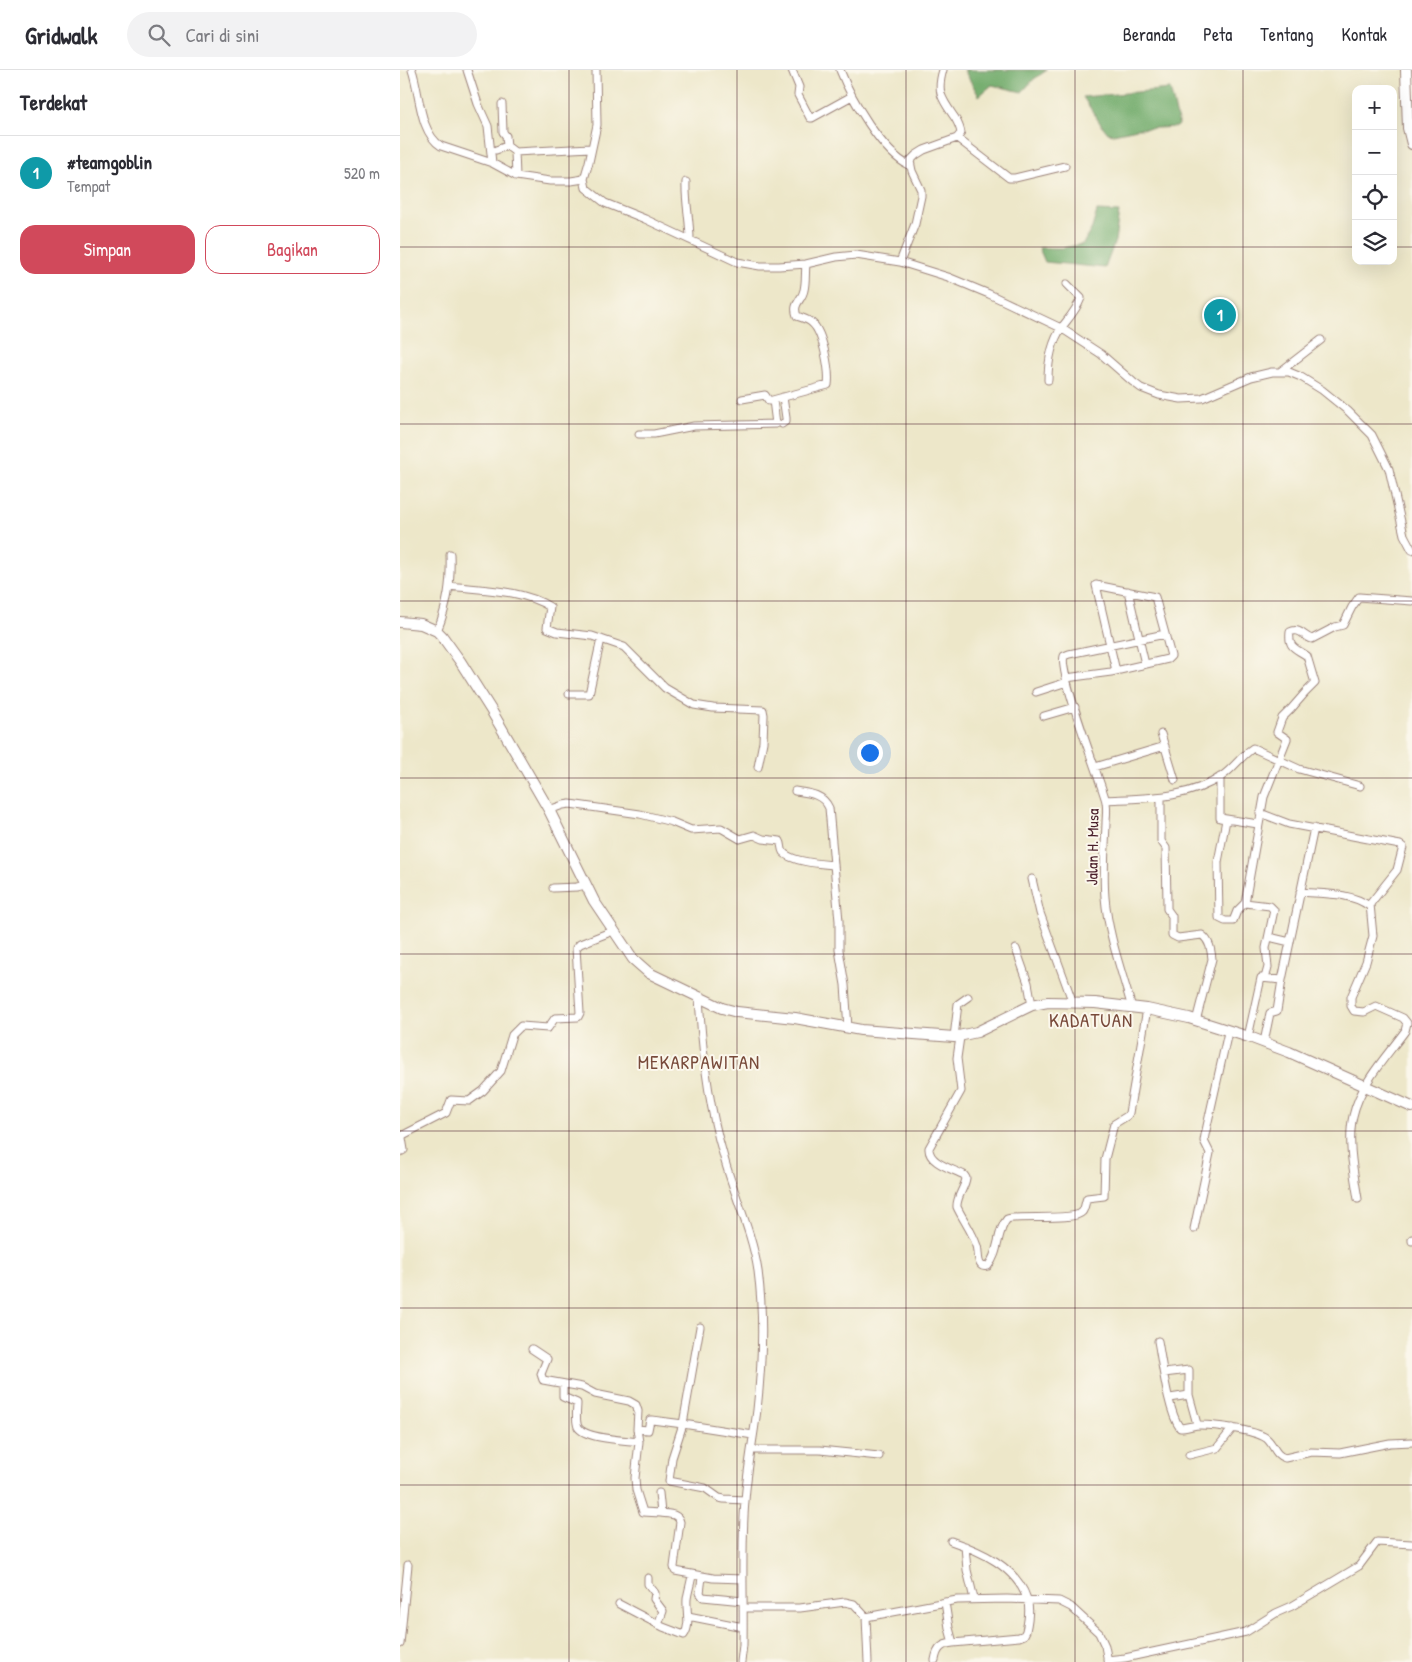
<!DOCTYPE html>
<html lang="id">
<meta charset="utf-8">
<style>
:root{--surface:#fff;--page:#f2f2f3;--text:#2b2b33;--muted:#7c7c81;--line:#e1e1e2;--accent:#d1495b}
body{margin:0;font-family:"Patrick Hand",sans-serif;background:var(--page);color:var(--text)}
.controls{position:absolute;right:15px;top:15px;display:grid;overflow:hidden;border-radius:10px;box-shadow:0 5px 20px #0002}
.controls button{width:45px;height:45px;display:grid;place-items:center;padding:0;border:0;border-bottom:1px solid var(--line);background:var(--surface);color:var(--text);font:25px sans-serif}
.you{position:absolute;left:469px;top:682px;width:18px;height:18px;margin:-12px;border:4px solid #fff;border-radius:50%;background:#1a73e8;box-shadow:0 0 0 8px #1a73e833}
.badge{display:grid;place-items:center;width:32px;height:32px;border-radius:50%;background:var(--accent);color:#fff;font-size:16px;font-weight:700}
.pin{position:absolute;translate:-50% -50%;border:2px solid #fff;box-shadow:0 1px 5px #0006}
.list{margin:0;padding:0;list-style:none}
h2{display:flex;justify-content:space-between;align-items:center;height:65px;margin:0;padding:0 20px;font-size:21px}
h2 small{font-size:16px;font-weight:400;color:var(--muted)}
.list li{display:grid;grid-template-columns:32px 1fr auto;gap:15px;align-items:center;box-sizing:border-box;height:75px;padding:0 20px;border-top:1px solid var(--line)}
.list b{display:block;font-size:19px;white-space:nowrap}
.list p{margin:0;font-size:16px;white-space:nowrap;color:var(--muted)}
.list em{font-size:16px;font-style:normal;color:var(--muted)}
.actions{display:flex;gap:10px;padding:15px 20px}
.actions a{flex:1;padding:11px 0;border:1px solid var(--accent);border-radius:15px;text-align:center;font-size:18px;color:var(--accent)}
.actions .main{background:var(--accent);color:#fff}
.icon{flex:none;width:28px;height:28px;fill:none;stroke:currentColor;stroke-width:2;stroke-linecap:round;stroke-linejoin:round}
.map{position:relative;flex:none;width:1012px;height:1592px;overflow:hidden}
header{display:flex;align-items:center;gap:30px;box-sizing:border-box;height:70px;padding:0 25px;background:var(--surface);border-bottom:1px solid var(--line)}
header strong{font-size:24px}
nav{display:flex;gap:28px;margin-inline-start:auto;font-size:18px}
.search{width:350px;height:45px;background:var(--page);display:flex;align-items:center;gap:12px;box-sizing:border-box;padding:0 18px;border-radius:28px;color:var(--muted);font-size:19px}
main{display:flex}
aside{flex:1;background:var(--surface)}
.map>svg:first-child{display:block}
.forest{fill:#72ac6c;stroke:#5e664c}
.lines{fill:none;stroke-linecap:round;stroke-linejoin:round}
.street-casing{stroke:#9c837a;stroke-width:9}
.secondary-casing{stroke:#9c837a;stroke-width:12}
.street{stroke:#fff;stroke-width:7}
.secondary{stroke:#fff;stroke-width:10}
.grid{fill:none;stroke:#4a1f2b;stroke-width:1;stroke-opacity:0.55}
.labels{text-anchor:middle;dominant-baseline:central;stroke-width:4;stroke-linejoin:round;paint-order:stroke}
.street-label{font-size:16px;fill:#4a1f2b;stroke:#fbf7ec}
.quarter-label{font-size:19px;letter-spacing:1px;fill:#784a3a;stroke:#fbf7ec}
</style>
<header>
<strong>Gridwalk</strong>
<div class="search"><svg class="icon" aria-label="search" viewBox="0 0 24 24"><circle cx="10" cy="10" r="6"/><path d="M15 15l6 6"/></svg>Cari di sini</div>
<nav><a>Beranda</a><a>Peta</a><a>Tentang</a><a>Kontak</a></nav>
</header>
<main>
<aside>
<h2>Terdekat<small></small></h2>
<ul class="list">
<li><span class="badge" style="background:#0f9aa8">1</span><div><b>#teamgoblin</b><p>Tempat</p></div><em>520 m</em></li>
</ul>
<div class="actions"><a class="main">Simpan</a><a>Bagikan</a></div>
</aside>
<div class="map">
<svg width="1012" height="1592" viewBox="0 0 1012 1592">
<rect width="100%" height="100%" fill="#fbf7ec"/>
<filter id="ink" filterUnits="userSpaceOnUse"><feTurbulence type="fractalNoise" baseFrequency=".02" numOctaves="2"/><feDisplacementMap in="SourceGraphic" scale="10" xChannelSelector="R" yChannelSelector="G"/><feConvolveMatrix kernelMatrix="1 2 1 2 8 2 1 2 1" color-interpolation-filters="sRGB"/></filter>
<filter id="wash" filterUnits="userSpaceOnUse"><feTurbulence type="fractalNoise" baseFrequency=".0096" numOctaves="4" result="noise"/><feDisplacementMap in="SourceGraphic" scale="20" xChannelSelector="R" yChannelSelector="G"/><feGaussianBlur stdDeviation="1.12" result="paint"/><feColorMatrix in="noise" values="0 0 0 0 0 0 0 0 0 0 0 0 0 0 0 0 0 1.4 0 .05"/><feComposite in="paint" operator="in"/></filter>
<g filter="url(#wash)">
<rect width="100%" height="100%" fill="#ede7c9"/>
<path class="forest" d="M564,0H647L634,9L622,22L592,15L579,26Z
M770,19L779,55L777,57L737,59L713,64L708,63L700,53L683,27Z
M697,141L719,142L715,171L705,198L645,192L639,178H663L683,174L692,158Z"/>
</g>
<g filter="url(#ink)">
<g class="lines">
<g class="street-casing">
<path id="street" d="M12,0C20,23 19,62 41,76L92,93L116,106L150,111H171L184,109L186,118L205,133L245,149L337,192L360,196H379L406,194L436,187L456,185L500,192L548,207L589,224L661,258L701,284L733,312L741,318L759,325L781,329L802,328L851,307L872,302H889L901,307L922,320L948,341L972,365L989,399L1004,465L1012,480
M67,0L78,34L88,56L92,93
M392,0L399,17L398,25L410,48H412L452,26
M440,0C451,28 482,83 510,96
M102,34L103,62L106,66L107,76L115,82L116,106
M557,68L609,108H615L665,96
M96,80L107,76
M115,82L191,78
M184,109L189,92L197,55L196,0
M286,112C285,131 290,150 290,170
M500,192L515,154L521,126V120L512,101L510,91L516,85L524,80L557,68L561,63C560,57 558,53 555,48C542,29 536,23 543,0
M881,301L921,270
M648,310C648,292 651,273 662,257C669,248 677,239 681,228L667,214
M342,329L365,325L369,331L428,315C430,301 423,262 412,253C408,249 402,248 397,246C392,233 402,231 404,220C406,212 405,203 406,194
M382,354L386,351V348L383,327
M239,364H254L294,356L376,354L373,330
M49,516C82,520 121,519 150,537L147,558L157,562L192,566L224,577L265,618L294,635L313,638L363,640L364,645L363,672L358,697
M728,521L745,594
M37,561C48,535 51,512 50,484
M666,608L711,602L768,589L771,586L755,527L696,515L716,601
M636,622L667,612
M169,624H189L201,569
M644,646L675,637
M761,664L775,710
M695,697L765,676
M820,707V748L858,754
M395,721C409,723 423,724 429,738L439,851V880L445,915L448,958
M761,727V771L766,778L767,834V839L772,846V865L778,868L802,865C810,871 811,880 812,889L796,951
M706,730C744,728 789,729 822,706C833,699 841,686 853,678L899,699L960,716
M149,740L163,735L170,734L240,744L272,752L291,760L321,758L340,769L354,765L363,769L380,771C382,774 381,779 383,782C391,792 423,794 434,795
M860,743L889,754L1000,775L1003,777L997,800L970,834L973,866L966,892L951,927V936L954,941L964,942L976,936L1003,948L1007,953L1005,961C986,987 960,1014 953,1046C947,1071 954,1104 958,1129
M826,750L818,792L819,848L825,851H833L837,841L845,833
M632,809L640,843L673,933
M153,818L177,817L185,815
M900,822C923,824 950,822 969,836
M869,867L890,872
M616,879L628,913L632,935
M865,908L868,897L866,878L874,840L870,836L845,833L864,727L887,669L877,662L882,648L891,639L905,623L915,613L907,586C896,578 888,579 890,562C900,557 904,567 912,569L935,557L943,555L952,537L959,527L1012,531
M299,927C302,980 308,1034 323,1084C333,1123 352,1161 358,1201C364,1246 362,1295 357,1340C353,1371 347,1401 345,1431C341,1478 344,1527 343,1575L341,1592
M732,938C722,902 708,865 705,827C703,803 705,778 706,754C706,746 708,736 705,728C698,704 658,602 664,586L669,584L765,564
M554,967L558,934L568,927
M560,967L557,988L561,1021L529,1078C528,1093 553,1099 564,1105L566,1108C565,1118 556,1127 557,1137C563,1150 572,1161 577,1176C579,1181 577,1191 581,1195C584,1198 585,1196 588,1196C600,1182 596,1162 607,1149C620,1145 675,1151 682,1142C685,1139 685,1132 687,1128L704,1126L705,1089L714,1054L727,1046L729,1043L747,939
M848,967L861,908L882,910L914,758
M864,972L870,943L877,941L882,910
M0,1082L4,1080L2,1068L3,1065L46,1043L51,1030L69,1031L83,1021L101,1001L112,965L121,956L148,958L155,948L178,947L180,943L176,878L180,874L213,861
M794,1159L810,1083L804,1071L805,1065L828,962
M1012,1169V1171
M300,1257L283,1354L353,1365
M758,1271C762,1292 768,1342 780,1358C787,1358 793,1355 800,1355C815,1355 854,1360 866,1368C874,1374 874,1385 885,1388L911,1382L940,1383L990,1373L1012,1372
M132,1279L147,1289L141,1304L143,1310L182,1317L195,1324L229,1331L236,1335L238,1341L237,1359L239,1372L235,1408L236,1420L243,1442L261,1443
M764,1303L789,1300V1325L797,1354
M163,1314V1327L177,1333C177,1340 175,1350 178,1357C185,1369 226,1370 239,1372
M770,1328L789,1325
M237,1359L248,1360L250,1350H252L283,1354L272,1388L269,1411L305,1418L319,1428L324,1429L345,1430
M352,1380H420L479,1386
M789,1385L817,1378L833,1358
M259,1423L261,1443C268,1444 278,1443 280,1452L274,1497L275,1501L313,1508L343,1509
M565,1476L567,1500L574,1529
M302,1507L300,1523L303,1527L343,1531
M248,1508V1514L255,1523L254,1529L263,1541L258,1555
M545,1532L549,1558L553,1573L619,1567L624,1565L626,1561C628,1552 630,1537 627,1529C616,1496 580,1481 551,1471
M219,1534L263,1557L284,1565C291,1555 286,1541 287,1529C288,1521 291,1513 292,1505
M343,1538H400L445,1532L454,1534L466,1547L557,1530L607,1529L659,1531L671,1537L699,1563L705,1576L708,1592
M288,1546L343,1557
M466,1547L468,1592
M0,1574L8,1495
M535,1590C537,1578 542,1574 553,1573
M707,1590L725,1588L846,1562L876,1543L892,1536L959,1496L977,1472L1012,1474"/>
</g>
<g class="secondary-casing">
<path id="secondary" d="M1006,0L1008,58L1012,74
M0,552L21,554L37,561L42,566L60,591L91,640L149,740L194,831L233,889L249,903L299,927L322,938L337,942L395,948L461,960L554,967L577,962L632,935L648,932L695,933L747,939L789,948L852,968L889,982L1012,1037"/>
</g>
<use href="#street" class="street"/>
<use href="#secondary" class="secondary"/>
</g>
</g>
<path class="grid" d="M169,0V1592M337,0V1592M506,0V1592M675,0V1592M843,0V1592M0,177H956M993,177H1012M0,354H1012M0,531H1012M0,708H1012M0,884H1012M0,1061H1012M0,1238H1012M0,1415H1012"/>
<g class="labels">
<g class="street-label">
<text transform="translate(692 777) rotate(-89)">Jalan H. Musa</text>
</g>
<g class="quarter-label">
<text x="691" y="950">KADATUAN</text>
<text x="299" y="992">MEKARPAWITAN</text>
</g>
</g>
</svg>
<div class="controls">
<button>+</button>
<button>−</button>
<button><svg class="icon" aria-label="locate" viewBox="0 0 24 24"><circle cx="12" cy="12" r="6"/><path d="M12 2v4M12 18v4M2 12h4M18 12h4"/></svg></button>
<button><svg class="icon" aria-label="layers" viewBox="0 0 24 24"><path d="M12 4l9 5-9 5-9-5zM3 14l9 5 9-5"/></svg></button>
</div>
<div class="you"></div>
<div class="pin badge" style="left:820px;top:245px;background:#0f9aa8">1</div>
</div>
</main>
